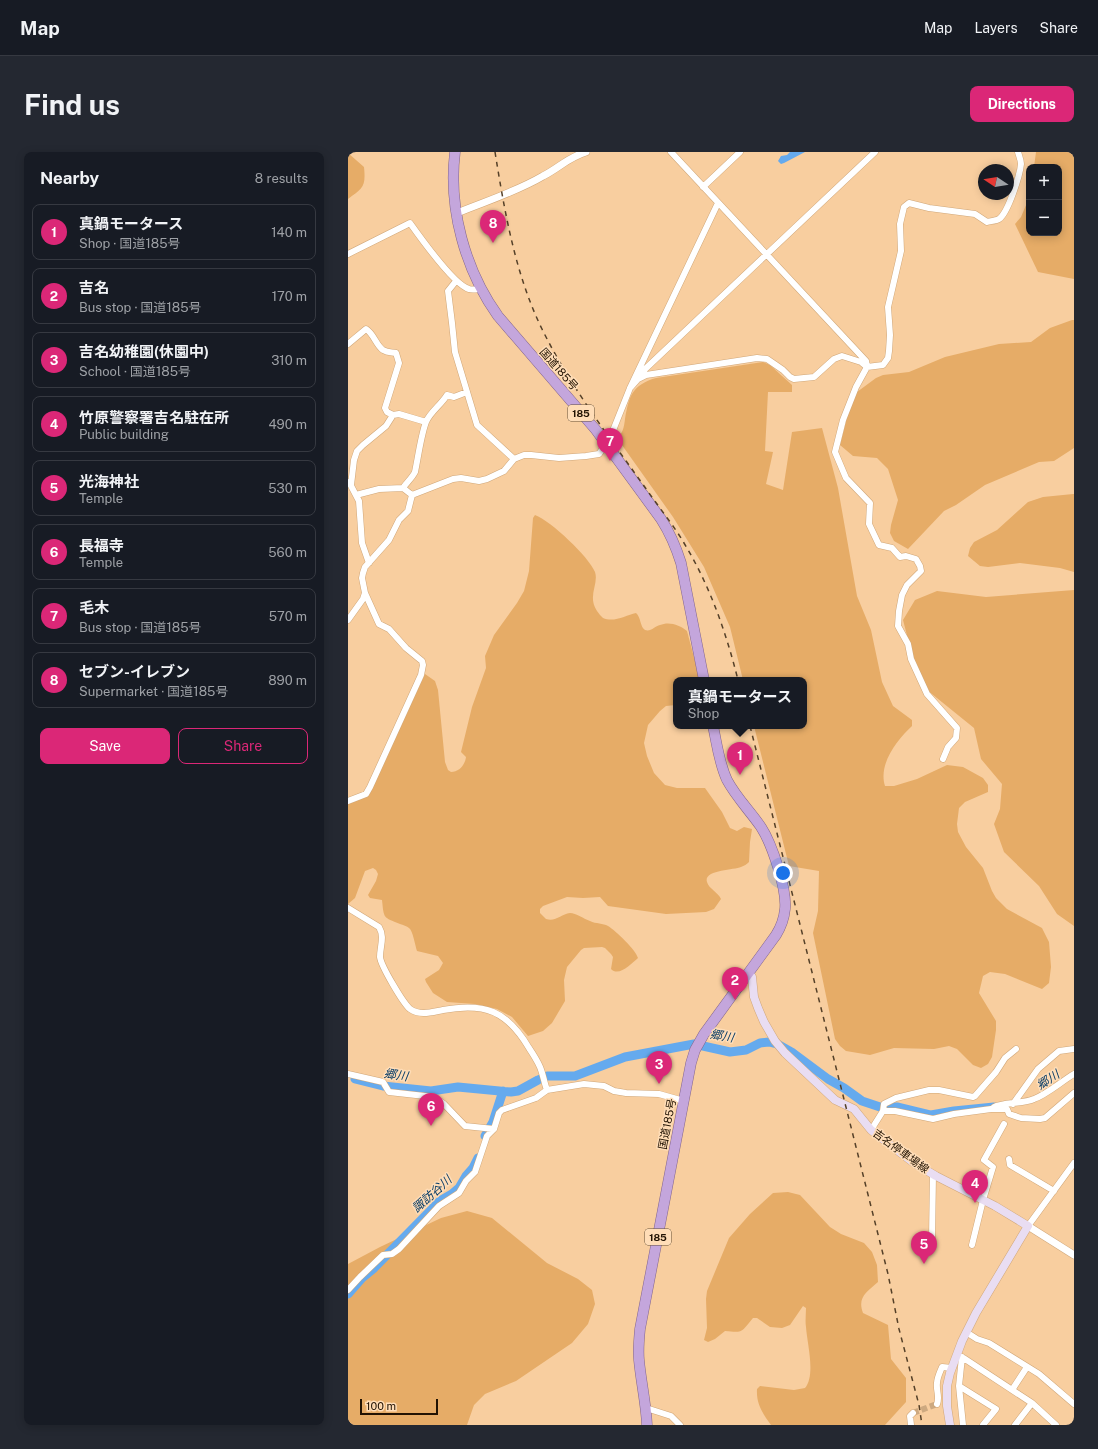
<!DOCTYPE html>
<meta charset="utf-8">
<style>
:root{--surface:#171b24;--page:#242831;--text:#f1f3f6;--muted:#9ea1a6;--line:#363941;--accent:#db2777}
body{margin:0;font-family:"Public Sans","Noto Sans JP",sans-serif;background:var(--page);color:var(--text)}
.controls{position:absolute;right:12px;top:12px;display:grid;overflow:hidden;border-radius:8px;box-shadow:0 2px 10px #0003}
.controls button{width:36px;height:36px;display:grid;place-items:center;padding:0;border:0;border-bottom:1px solid var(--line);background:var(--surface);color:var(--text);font:20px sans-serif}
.compass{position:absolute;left:630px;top:12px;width:36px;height:36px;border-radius:50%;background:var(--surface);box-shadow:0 2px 10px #0003;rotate:282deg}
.scale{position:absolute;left:12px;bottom:10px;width:78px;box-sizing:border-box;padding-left:4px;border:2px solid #221303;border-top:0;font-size:11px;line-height:14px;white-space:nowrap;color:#221303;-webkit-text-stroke:3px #ffddb7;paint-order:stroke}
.you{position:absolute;left:435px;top:721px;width:14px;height:14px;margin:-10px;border:3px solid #fff;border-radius:50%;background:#1a73e8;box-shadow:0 0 0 6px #1a73e833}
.badge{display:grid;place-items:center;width:26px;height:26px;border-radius:50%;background:var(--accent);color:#fff;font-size:13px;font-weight:700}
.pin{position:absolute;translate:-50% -33px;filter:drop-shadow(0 1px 2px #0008)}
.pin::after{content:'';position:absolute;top:21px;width:14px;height:12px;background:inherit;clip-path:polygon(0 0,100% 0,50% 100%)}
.popup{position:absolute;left:325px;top:525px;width:134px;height:52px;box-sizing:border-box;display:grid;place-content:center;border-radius:8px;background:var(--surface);filter:drop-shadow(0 1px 3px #0005);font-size:13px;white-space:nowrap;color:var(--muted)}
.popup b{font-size:15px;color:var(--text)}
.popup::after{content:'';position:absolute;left:50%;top:100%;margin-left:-8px;border:8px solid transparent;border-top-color:var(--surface)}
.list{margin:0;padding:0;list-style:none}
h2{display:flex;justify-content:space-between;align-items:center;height:52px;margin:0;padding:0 16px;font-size:17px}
h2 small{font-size:13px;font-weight:400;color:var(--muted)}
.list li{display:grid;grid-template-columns:26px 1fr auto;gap:12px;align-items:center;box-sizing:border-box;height:56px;margin:0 8px 8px;padding:0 8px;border:1px solid var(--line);border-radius:8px}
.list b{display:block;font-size:15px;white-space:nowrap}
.list p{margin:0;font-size:13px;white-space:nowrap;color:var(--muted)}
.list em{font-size:13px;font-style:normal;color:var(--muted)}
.actions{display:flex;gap:8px;padding:12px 16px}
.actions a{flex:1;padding:9px 0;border:1px solid var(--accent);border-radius:8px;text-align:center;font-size:14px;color:var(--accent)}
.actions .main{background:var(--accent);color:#fff}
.map{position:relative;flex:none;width:726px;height:1273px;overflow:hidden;border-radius:8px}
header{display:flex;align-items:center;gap:24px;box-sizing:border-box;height:56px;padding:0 20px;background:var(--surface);border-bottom:1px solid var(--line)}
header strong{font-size:19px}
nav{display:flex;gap:22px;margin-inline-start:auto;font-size:14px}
.intro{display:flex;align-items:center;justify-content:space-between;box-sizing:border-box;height:96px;padding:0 24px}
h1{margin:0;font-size:28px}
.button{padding:10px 18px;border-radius:8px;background:var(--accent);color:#fff;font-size:14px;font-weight:700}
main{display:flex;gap:24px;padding:0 24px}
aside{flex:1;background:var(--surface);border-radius:8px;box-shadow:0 2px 10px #0003}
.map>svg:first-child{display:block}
.green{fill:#e6ac67}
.water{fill:#65aaee}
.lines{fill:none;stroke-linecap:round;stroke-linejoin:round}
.river{stroke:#65aaee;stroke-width:9}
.minor-tunnel{stroke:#cda980;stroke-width:6;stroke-dasharray:6 3;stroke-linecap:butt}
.minor-casing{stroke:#d0a779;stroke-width:7}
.tertiary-casing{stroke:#d0a779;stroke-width:8}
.secondary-casing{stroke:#d0a779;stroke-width:9}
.trunk-casing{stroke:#82648a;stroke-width:11}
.minor{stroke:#fff;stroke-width:6}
.tertiary{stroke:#fff;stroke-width:7}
.secondary{stroke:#e9ddf2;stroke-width:8}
.trunk{stroke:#c4a6dc;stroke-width:10}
.rail{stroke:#554028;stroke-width:1.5;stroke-dasharray:5 5;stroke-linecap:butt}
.labels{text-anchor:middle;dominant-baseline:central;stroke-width:3;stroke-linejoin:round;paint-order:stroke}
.shield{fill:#ffddb7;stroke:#645039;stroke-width:1}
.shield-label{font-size:10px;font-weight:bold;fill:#221303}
.street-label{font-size:11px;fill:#221303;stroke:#ffddb7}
.water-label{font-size:12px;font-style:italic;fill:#083c67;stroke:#ffddb7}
</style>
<header>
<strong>Map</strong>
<nav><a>Map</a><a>Layers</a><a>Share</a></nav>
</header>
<div class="intro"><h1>Find us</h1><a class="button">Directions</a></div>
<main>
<aside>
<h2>Nearby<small>8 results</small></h2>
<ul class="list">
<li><span class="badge">1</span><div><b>真鍋モータース</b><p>Shop · 国道185号</p></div><em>140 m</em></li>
<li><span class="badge">2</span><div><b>吉名</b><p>Bus stop · 国道185号</p></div><em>170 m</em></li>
<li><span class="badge">3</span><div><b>吉名幼稚園(休園中)</b><p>School · 国道185号</p></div><em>310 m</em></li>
<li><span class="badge">4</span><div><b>竹原警察署吉名駐在所</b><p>Public building</p></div><em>490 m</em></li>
<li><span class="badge">5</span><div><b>光海神社</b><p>Temple</p></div><em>530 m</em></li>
<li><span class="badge">6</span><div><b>長福寺</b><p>Temple</p></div><em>560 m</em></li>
<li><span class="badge">7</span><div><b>毛木</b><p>Bus stop · 国道185号</p></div><em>570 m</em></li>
<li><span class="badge">8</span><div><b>セブン-イレブン</b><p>Supermarket · 国道185号</p></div><em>890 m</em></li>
</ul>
<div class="actions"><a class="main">Save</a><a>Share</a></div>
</aside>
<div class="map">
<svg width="726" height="1273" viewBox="0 0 726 1273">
<rect width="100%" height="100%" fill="#f8ce9f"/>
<path class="green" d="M688,0H726V127L690,120L667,72L673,65L681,46V81H711V15H686Z
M0,1L16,15C18,35 15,36 0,47Z
M724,168H726V296L706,309L691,310L637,333L608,353L596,359L560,397L546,389L542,381L543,373L550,348L540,317L529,306L505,304L492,293L502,254L509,240L528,226L535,223L561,220L597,205L651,192L683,190L702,176Z
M415,210L422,213L444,233V240H420L417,299L425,300L418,332L435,338L444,280L474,276L490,336L509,444L523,478L534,530L545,554L564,568V574C549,588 530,612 537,634H546L569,627L599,613L615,615L635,626L640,633V640L617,650L611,656L609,672L610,680L618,695L635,716L644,739L648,746L659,757L694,776L701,790L703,815L701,831L694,837L657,822L642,820L635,824L631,841L648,869V878L644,905L640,912L633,916L625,913L609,897L601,894L586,897L546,896L522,903L498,899L492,894L487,887L465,781L470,759L471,719L441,714L406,574H456V528H395L382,475L356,415L325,365L269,286C275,281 276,275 277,267C281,244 284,233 308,226Z
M725,342H726V420L712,416L672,411L640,415L632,414L620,404L622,396L626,390L649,378L680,350L695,345Z
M187,363C203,369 241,405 247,420C251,432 239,444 249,459C251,462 253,464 255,466C266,471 278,463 288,461C293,465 292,475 297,478C303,480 307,474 312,473C321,469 332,473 339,479L352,528H328V553L318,554L312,559L300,573L296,591L299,604L306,621L317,633L329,636H357L374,660L382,676L389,679L396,675L404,677L402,690L401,710C399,712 396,714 393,715C386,718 355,718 359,730C361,737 370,740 373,747L366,757L358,760L318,762L260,754L252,745L235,746L219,745L195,754L192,757V761L198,767C208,770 213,762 222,761C228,761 236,767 242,769C248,772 255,771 260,774C268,779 288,798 290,806C283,812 271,825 263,817L265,805L263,802L257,796L254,795L236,796L233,798L219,815L216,828L217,849L204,871L195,879L180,884L164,865L149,857L127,852L99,850L85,841L78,830L77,827L91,818L95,811L90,804L69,799C67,793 65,779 61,776C59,774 55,773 52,772C35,765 36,767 34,748L22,746L20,743L28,729L30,722L28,718L25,716L17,719L7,746L0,752V648L24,636L77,522L87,529L90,538L97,610L100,618L103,620C111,620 117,613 118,605L113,600L124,555L138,516L137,504L146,483L169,451L176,439L181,419L185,366Z
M726,438V774L709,762L691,734L656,700L646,672L652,657L654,632L633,607L626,576L579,538L563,499L555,468L567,448L589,439L638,445Z
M440,1040L452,1043L482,1075L493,1082L516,1091L524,1100L529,1113L530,1130C519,1140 509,1145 515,1161L540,1173L543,1207L558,1226V1250L537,1273H423C415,1262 408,1252 409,1237L412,1234L446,1238L457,1236C468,1223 459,1191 458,1175C457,1169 458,1162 458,1156L455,1154L442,1173L434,1176L422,1175L409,1166H405C393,1180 396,1181 377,1179L367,1187L360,1190L356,1188L359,1176L358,1147L359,1139L381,1086L402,1062L425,1041Z
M119,1059L144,1066L199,1111L230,1127L244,1138L247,1152L240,1172L224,1191L168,1229L137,1242L126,1253L119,1273H0V1112L32,1095L93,1066Z"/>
<path class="water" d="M442,0H457L436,11L433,12L430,9L433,4L439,3Z"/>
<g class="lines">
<path class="river" d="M7,927L35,934L83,939L110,935L163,940L170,939L190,928L199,924H227L277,905L346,892L382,900L398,898L412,891L421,890L429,892L445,901L480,927L496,936L514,949L532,955H550L583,963L606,959L646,955
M137,984L145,970L155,939
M0,1142L14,1126L25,1117L92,1049L104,1042L111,1036L118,1024L125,1016L130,1006"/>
<path class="minor-tunnel" d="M565,1261L589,1252"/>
<g class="minor-casing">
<path id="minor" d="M323,0L518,209L519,215L508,235L495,268L487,300L498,326L522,351L521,372L531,393L544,396L552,405L558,404L568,407L572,414L573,419L559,433L554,443L551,459L550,474L560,492L563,507L579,542L609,576L608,586L600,595L595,607
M355,35L392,0
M0,102L62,71C72,85 106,133 121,137C124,138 130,137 133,137
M108,129L100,139L104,171L107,200L129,273L166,307
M0,192L18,177C26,182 28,193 35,198C40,201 44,200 48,201L51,211L37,256L39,260L45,263L51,262L78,270
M289,223L294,220L527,0
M282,236L290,227L298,223L409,206L419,207L435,218L442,225L446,227L466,225L486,207L494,204L513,210L519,215L535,213L540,206L541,199L542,183L540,155L553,99L552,72L556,55L561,51L581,56L627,62L639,70C642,69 648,69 651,67C660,61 672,23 673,12C673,8 671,4 670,0
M1,330L11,349L14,391L21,411
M3,333L6,308L9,299L15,293L38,274L45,263
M55,336C59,330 64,326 67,320C70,306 73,283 78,270C82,260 93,253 99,243L106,245L119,240
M8,343L31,337L55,336L64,343
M64,343L105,327L113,326L131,329L139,327L156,319L166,307L176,303H183L211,306L238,304L251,302L262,286L282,236L370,51
M0,468L15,447L17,441
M0,649L18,642L22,635L73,523L75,513L74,509L58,496L41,477L31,472L17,441L14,426L15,421L17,415L41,388L51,368L60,359L64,343
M0,756L31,775C37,785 32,794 32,805C33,814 55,851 62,857C72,864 84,860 95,858C137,850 159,859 181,896C185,902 189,908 192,915C195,922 196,930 199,938
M0,922L35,930L41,940L86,945L96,952L117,974L146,977
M665,952L690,917L711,899L726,897
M646,955C655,950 675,952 686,947C698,943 714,929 726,922
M535,959H547L585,967L606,962L643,957H659L661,962L673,966L692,967L697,966L726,941
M523,978L535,959L536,952L548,946L581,938H591L625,945L627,944L648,920L657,906L668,897
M661,1007L662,1013L706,1039
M680,1074L726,1011
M584,1087L585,1022
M624,1093L635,1048L645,1015L636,1008L656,972
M0,1138L12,1125L35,1103L44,1102L51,1097L91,1054L111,1041L118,1029L127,1020L139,984L146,977L151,961L154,958L188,946L199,938L236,932L256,934L266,939L278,941L311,942L336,949
M618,1180L629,1187L641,1191L691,1222L726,1252
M609,1204L614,1205L684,1251L708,1273
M614,1205L611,1234L648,1257L635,1273
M611,1234L615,1273
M664,1238L679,1215
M589,1252C592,1245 588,1239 589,1231C589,1226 592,1220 594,1215L604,1216
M298,1256L323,1264L332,1273
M563,1273L562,1264L565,1261
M667,1273L684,1251"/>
</g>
<g class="tertiary-casing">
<path id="tertiary" d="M109,61C138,49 168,40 195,24C211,16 219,6 238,0
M680,1074L726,1103"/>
</g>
<g class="secondary-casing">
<path id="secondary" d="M401,821L404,825L406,845L410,856L416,870L427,889L437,901L487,948L506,957L523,978L566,1011L588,1024L647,1054L680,1074L628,1161L614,1189L602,1221L599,1234V1254L602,1273"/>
</g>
<g class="trunk-casing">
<path id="trunk" d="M107,0C100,56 117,118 150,164L248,278L313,367C322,381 328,395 333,411L356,528
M299,1273C298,1251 293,1230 291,1208C290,1197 291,1187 292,1177L343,911L347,898L356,882L428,783C433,775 436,767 437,757C439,737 424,692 413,675C402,659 388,645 379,628C371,611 369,592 365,574"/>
</g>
<use href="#minor" class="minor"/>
<use href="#tertiary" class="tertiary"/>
<use href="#secondary" class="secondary"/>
<use href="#trunk" class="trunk"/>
<path class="rail" d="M147,0C157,62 168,127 197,183C226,240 265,290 301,341C313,358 326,374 336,391C362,434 378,480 390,528
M402,574L540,1122L551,1177L571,1253L574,1273"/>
</g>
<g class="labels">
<g class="shield">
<rect x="220" y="253" width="26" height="16" rx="3"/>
<rect x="297" y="1077" width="26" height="16" rx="3"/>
</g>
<g class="shield-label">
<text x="233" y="261">185</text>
<text x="310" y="1085">185</text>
</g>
<g class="street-label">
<text transform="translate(211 217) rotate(49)">国道185号</text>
<text transform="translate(319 972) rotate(-79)">国道185号</text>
<text transform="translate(553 999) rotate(36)">吉名停車場線</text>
</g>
<g class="water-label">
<text transform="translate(374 884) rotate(9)">郷川</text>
<text transform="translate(48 923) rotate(8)">郷川</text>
<text transform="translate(700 928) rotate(-33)">郷川</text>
<text transform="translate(84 1042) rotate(-42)">諏訪谷川</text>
</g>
</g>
</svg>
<div class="controls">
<button>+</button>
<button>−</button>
</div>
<svg class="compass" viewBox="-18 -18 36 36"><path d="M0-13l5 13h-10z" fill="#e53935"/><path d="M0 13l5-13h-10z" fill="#9ea1a6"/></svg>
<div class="scale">100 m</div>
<div class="you"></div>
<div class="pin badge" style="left:392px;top:623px">1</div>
<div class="popup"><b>真鍋モータース</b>Shop</div>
<div class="pin badge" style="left:387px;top:848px">2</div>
<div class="pin badge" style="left:311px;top:932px">3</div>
<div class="pin badge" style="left:627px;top:1051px">4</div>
<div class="pin badge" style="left:576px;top:1112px">5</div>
<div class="pin badge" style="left:83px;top:974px">6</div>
<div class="pin badge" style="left:262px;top:309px">7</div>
<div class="pin badge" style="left:145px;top:91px">8</div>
</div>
</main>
